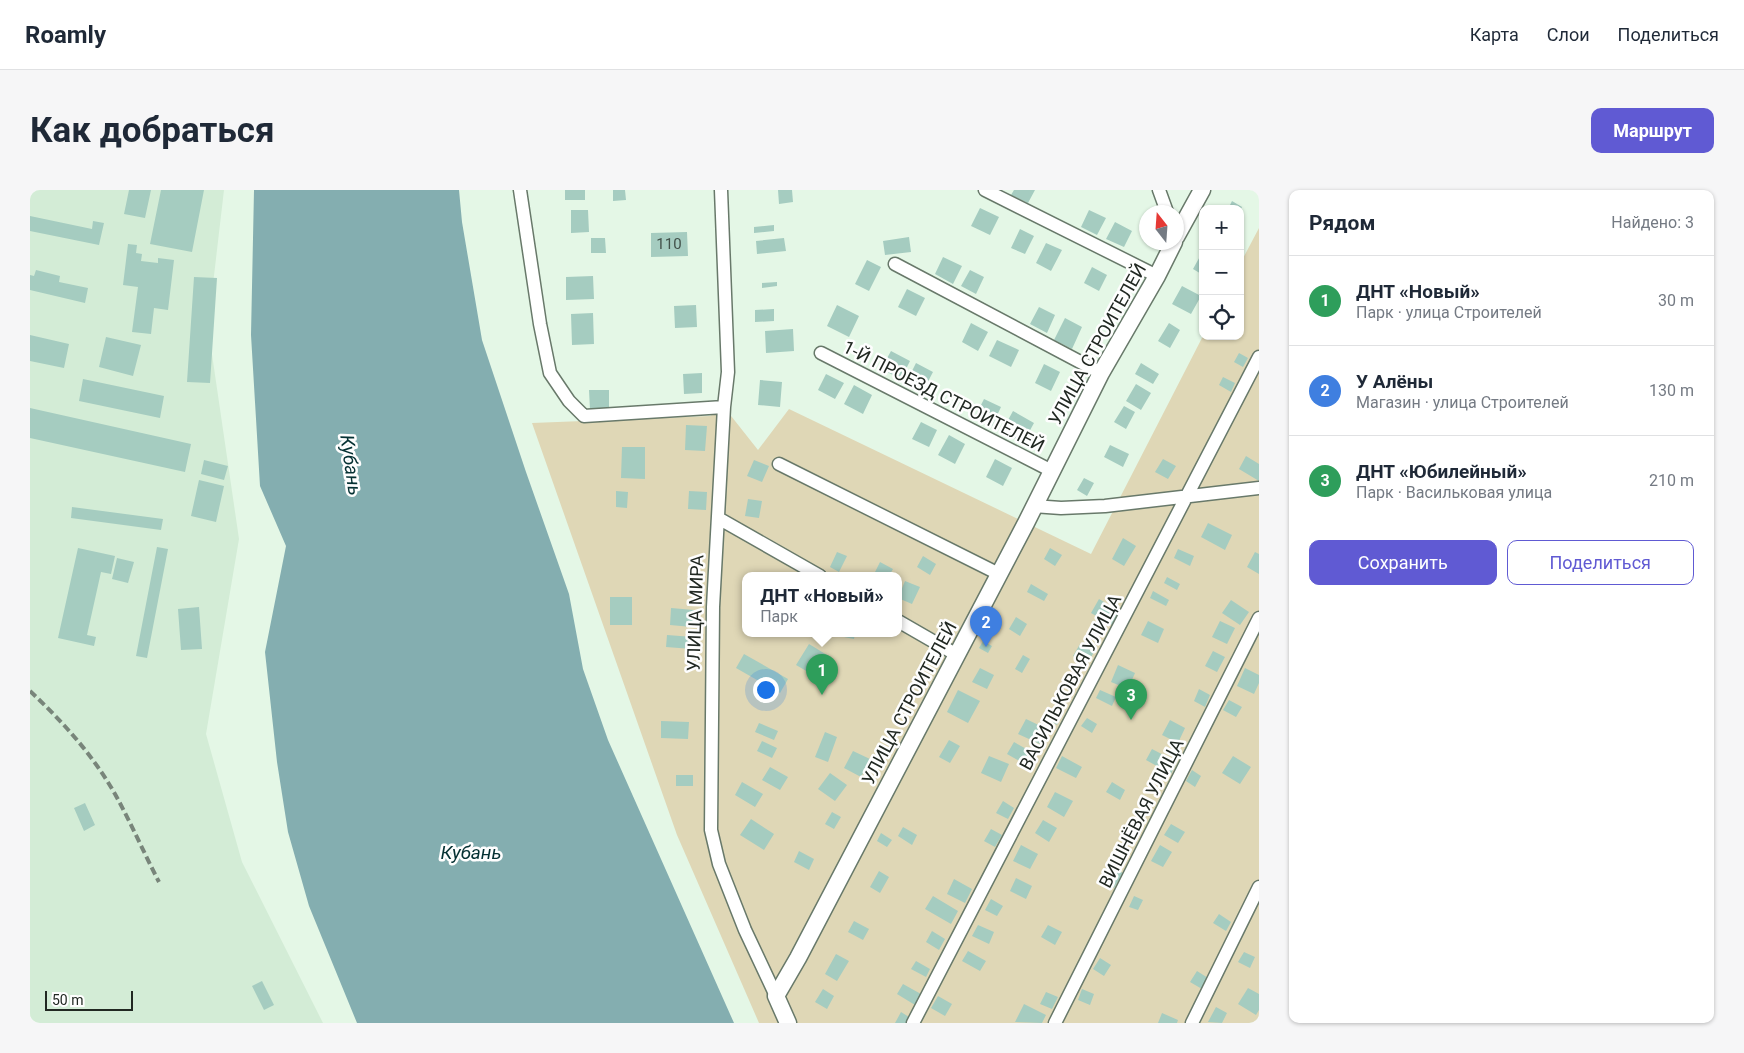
<!DOCTYPE html>
<html lang="ru">
<meta charset="utf-8">
<style>
:root{--surface:#fff;--page:#f6f6f7;--text:#1f2937;--muted:#747a83;--line:#e0e1e3;--accent:#605ad3}
body{margin:0;font-family:Roboto,sans-serif;background:var(--page);color:var(--text)}
.controls{position:absolute;right:15px;top:15px;display:grid;overflow:hidden;border-radius:10px;box-shadow:0 1px 4px #0004}
.controls button{width:45px;height:45px;display:grid;place-items:center;padding:0;border:0;border-bottom:1px solid var(--line);background:var(--surface);color:var(--text);font:25px sans-serif}
.compass{position:absolute;left:1109px;top:15px;width:45px;height:45px;border-radius:50%;background:var(--surface);box-shadow:0 1px 4px #0004;rotate:343deg}
.scale{position:absolute;left:15px;bottom:12px;width:88px;box-sizing:border-box;padding-left:5px;border:2px solid #212822;border-top:0;font-size:14px;line-height:18px;white-space:nowrap;color:#212822;-webkit-text-stroke:4px #fefefe;paint-order:stroke}
.you{position:absolute;left:735px;top:499px;width:18px;height:18px;margin:-12px;border:4px solid #fff;border-radius:50%;background:#1a73e8;box-shadow:0 0 0 8px #1a73e833}
.badge{display:grid;place-items:center;width:32px;height:32px;border-radius:50%;background:var(--accent);color:#fff;font-size:16px;font-weight:700}
.pin{position:absolute;translate:-50% -41px;filter:drop-shadow(0 1px 2px #0008)}
.pin::after{content:'';position:absolute;top:26px;width:18px;height:15px;background:inherit;clip-path:polygon(0 0,100% 0,50% 100%)}
.popup{position:absolute;left:712px;top:382px;width:160px;height:65px;box-sizing:border-box;display:grid;place-content:center;border-radius:10px;background:var(--surface);filter:drop-shadow(0 1px 4px #0005);font-size:16px;white-space:nowrap;color:var(--muted)}
.popup b{font-size:19px;color:var(--text)}
.popup::after{content:'';position:absolute;left:50%;top:100%;margin-left:-10px;border:10px solid transparent;border-top-color:var(--surface)}
.list{margin:0;padding:0;list-style:none}
h2{display:flex;justify-content:space-between;align-items:center;height:65px;margin:0;padding:0 20px;font-size:21px}
h2 small{font-size:16px;font-weight:400;color:var(--muted)}
.list li{display:grid;grid-template-columns:32px 1fr auto;gap:15px;align-items:center;box-sizing:border-box;height:90px;padding:0 20px;border-top:1px solid var(--line)}
.list b{display:block;font-size:19px;white-space:nowrap}
.list p{margin:0;font-size:16px;white-space:nowrap;color:var(--muted)}
.list em{font-size:16px;font-style:normal;color:var(--muted)}
.actions{display:flex;gap:10px;padding:15px 20px}
.actions a{flex:1;padding:11px 0;border:1px solid var(--accent);border-radius:10px;text-align:center;font-size:18px;color:var(--accent)}
.actions .main{background:var(--accent);color:#fff}
.icon{flex:none;width:28px;height:28px;fill:none;stroke:currentColor;stroke-width:2;stroke-linecap:round;stroke-linejoin:round}
.map{position:relative;flex:none;width:1229px;height:833px;overflow:hidden;border-radius:10px}
header{display:flex;align-items:center;gap:30px;box-sizing:border-box;height:70px;padding:0 25px;background:var(--surface);border-bottom:1px solid var(--line)}
header strong{font-size:24px}
nav{display:flex;gap:28px;margin-inline-start:auto;font-size:18px}
.intro{display:flex;align-items:center;justify-content:space-between;box-sizing:border-box;height:120px;padding:0 30px}
h1{margin:0;font-size:35px}
.button{padding:12px 22px;border-radius:10px;background:var(--accent);color:#fff;font-size:18px;font-weight:700}
main{display:flex;gap:30px;padding:0 30px}
aside{flex:1;background:var(--surface);border-radius:10px;box-shadow:0 1px 4px #0004}
.map>svg:first-child{display:block}
.built{fill:#d3ecd6}
.green{fill:#dfd7b6;fill-rule:evenodd}
.water{fill:#84aeb0}
.building{fill:#a5ccc0}
.lines{fill:none;stroke-linecap:round;stroke-linejoin:round}
.minor-casing{stroke:#68796a;stroke-width:15}
.tertiary-casing{stroke:#68796a;stroke-width:19}
.minor{stroke:#fff;stroke-width:12}
.tertiary{stroke:#fff;stroke-width:16}
.rail{stroke:#78857a;stroke-width:4;stroke-dasharray:8 4;stroke-linecap:butt}
.labels{text-anchor:middle;dominant-baseline:central;stroke-width:5;stroke-linejoin:round;paint-order:stroke}
.number-label{font-size:15px;fill:#42514a}
.street-label{font-size:18px;fill:#212822;stroke:#fefefe}
.water-label{font-size:19px;font-style:italic;fill:#053133;stroke:#fefefe}
</style>
<header>
<strong>Roamly</strong>
<nav><a>Карта</a><a>Слои</a><a>Поделиться</a></nav>
</header>
<div class="intro"><h1>Как добраться</h1><a class="button">Маршрут</a></div>
<main>
<div class="map">
<svg width="1229" height="833" viewBox="0 0 1229 833">
<rect width="100%" height="100%" fill="#e4f7e6"/>
<path class="built" d="M0,0H194L178,137L209,349L176,544L212,672L293,833H0Z"/>
<path class="green" d="M1229,38V833H729L647,645L502,233L680,226L694,217L728,260L759,219L1061,364L1173,146H1210V74ZM716,386H868V444H716Z"/>
<path class="water" d="M224,0H429L432,32L452,150L496,282L539,404L553,479L578,550L704,833H327L279,716L258,642L247,572L235,462L256,356L230,296L221,145Z"/>
<path class="building" d="M99,0H121L115,28L94,24Z
M131,0H174L162,62L120,54Z
M535,0H555V10H535Z
M583,0H595L596,10L583,11Z
M748,0H762L763,12L749,14Z
M984,0H1005L998,13L981,5Z
M1202,11L1212,17L1211,19H1198Z
M950,18L969,27L960,45L941,36Z
M541,20H558L559,42L541,43Z
M1059,20L1076,28L1067,45L1051,37Z
M0,26L62,39L63,31L74,33L69,55L0,41Z
M1085,32L1102,41L1094,57L1076,49Z
M744,35V41L724,43V37Z
M990,39L1004,46L995,64L981,58Z
M657,42L658,66L621,67V43Z
M879,47L881,62L855,65L853,51Z
M561,48H575L576,63H561Z
M754,48L756,61L727,64L726,51Z
M1016,53L1032,60L1021,81L1006,73Z
M98,54L107,55L106,63L112,64L111,71L128,73V68L144,70L138,120L124,118L121,144L102,142L108,97L93,95Z
M1173,61V85L1163,79Z
M913,67L932,76L923,94L905,84Z
M837,70L851,77L839,101L825,94Z
M1062,77L1077,85L1069,101L1054,93Z
M6,80L30,86L29,92L58,98L55,113L0,100V85L4,86Z
M940,80L954,87L946,104L931,96Z
M563,86L564,109L536,110V87Z
M164,87L187,88L180,193L157,192Z
M747,92V96L732,98V93Z
M1152,96L1171,106L1161,124L1142,114Z
M877,99L895,108L886,126L868,117Z
M666,115L667,137L645,138L644,116Z
M807,115L829,126L819,147L797,136Z
M1009,117L1025,125L1017,143L1000,134Z
M744,119V131L725,132V120Z
M563,123L564,154L542,155L541,124Z
M1035,128L1052,137L1042,159L1024,150Z
M941,133L958,142L948,161L932,152Z
M1139,133L1150,140L1140,158L1128,151Z
M763,139L764,161L736,163L735,141Z
M0,145L39,154L34,178L0,171Z
M76,147L111,155L103,186L69,177Z
M967,150L989,160L981,177L959,166Z
M861,161L880,171L871,189L851,179Z
M1209,163L1218,168L1213,177L1204,172Z
M886,173L903,182L893,201L876,193Z
M1111,173L1129,184L1123,194L1105,184Z
M1014,174L1030,182L1021,201L1005,193Z
M672,183V203L654,204L653,184Z
M796,184L814,193L805,209L788,200Z
M1193,187L1205,193L1201,202L1189,195Z
M53,189L134,206L130,228L49,211Z
M730,190L752,192L750,217L728,215Z
M1106,194L1121,203L1111,220L1096,211Z
M824,195L842,205L833,224L814,214Z
M559,200H579V219L560,220Z
M954,209L971,217L962,236L945,227Z
M1094,216L1105,222L1096,239L1084,232Z
M0,218L161,254L155,282L0,248Z
M983,221L1004,233L993,253L972,241Z
M891,232L907,240L899,257L882,249Z
M656,235L677,236L675,261L655,260Z
M919,245L935,254L925,274L908,265Z
M1080,255L1099,264L1093,277L1074,267Z
M592,257H615V289L591,288Z
M1216,266L1229,274V291L1209,279Z
M965,269L982,278L973,296L956,287Z
M1133,269L1146,276L1138,289L1125,282Z
M174,270L198,276L194,290L171,284Z
M724,270L739,276L732,292L717,286Z
M1054,288L1064,293L1057,306L1047,300Z
M169,290L194,296L186,332L161,326Z
M586,301L598,302L597,318L586,317Z
M659,301L677,302L676,320L658,319Z
M718,309L732,311L729,328L715,326Z
M42,317L133,329L131,340L41,328Z
M1178,333L1202,345L1195,360L1171,347Z
M1093,348L1106,356L1094,376L1082,369Z
M127,357L138,359L117,468L106,466Z
M48,358L85,366L81,384L71,382L57,445L66,447L64,456L28,448Z
M1020,358L1032,365L1025,376L1014,369Z
M1148,359L1164,366L1160,376L1144,368Z
M807,362L817,366L809,382L800,377Z
M1225,362L1229,364V384L1217,377Z
M893,366L906,374L900,385L887,377Z
M87,368L104,372L98,393L82,389Z
M850,372L863,379L859,386H843Z
M1137,387L1150,394L1147,400L1134,393Z
M875,391L890,397L882,414L868,408Z
M1001,394L1018,404L1014,411L997,402Z
M1123,401L1139,410L1136,416L1120,408Z
M580,407H602V435H580Z
M1069,409L1089,421L1082,435L1061,423Z
M1201,410L1219,422L1210,435L1192,423Z
M169,417L172,459L151,460L148,419Z
M641,418L664,420L662,437L640,435Z
M986,427L997,434L990,446L979,439Z
M1118,431L1134,439L1128,453L1111,445Z
M1190,431L1205,438L1197,454L1182,447Z
M809,444H825L824,449L809,446Z
M637,445L663,447L662,459L636,457Z
M953,451L962,456L958,463L949,458Z
M779,454L797,465L785,486L766,475Z
M1050,454L1064,462L1057,474L1043,466Z
M1183,461L1195,467L1187,482L1175,476Z
M714,464L758,489L750,503L706,478Z
M993,465L1000,469L992,483L985,479Z
M1088,475L1105,483L1098,499L1081,492Z
M950,478L964,485L957,499L942,492Z
M1215,478L1229,485V493L1224,504L1207,496Z
M1169,499L1180,505L1175,517L1164,511Z
M928,500L950,511L938,533L917,522Z
M1070,500L1086,507L1082,516L1066,508Z
M1199,510L1212,517L1206,527L1193,520Z
M1019,520L1031,527L1027,535L1014,527Z
M1057,528L1067,534L1062,543L1051,536Z
M996,529L1017,539L1010,554L988,544Z
M1140,530L1155,538L1148,553L1132,545Z
M631,531L659,532L658,549L631,548Z
M729,533L748,541L744,550L725,542Z
M795,542L807,547L798,572L785,567Z
M919,550L930,556L920,573L909,567Z
M732,551L747,558L742,568L727,561Z
M984,552L1000,561L993,573L977,564Z
M1122,559L1147,572L1141,584L1116,570Z
M823,561L840,569L831,587L814,578Z
M959,566L979,574L971,592L951,583Z
M1032,566L1052,577L1046,588L1026,578Z
M1203,566L1221,577L1210,594L1192,583Z
M740,577L758,587L750,600L732,590Z
M1162,580L1171,586L1165,597L1156,591Z
M800,583L817,595L805,611L788,599Z
M646,585H663V596H646Z
M712,592L733,604L725,617L705,605Z
M1082,592L1095,600L1090,610L1076,602Z
M1025,602L1043,611L1034,627L1017,617Z
M973,611L984,618L978,629L966,623Z
M55,613L65,635L54,641L44,618Z
M802,622L811,627L804,639L795,634Z
M721,629L744,644L734,660L710,645Z
M1013,630L1027,638L1019,652L1005,643Z
M1141,634L1155,642L1148,653L1134,645Z
M873,637L887,645L882,655L868,646Z
M961,639L972,645L965,657L954,651Z
M851,643L862,650L857,657L847,651Z
M991,655L1008,664L1000,679L983,671Z
M1130,655L1142,662L1133,677L1121,671Z
M769,661L784,669L779,680L764,672Z
M1078,675L1093,683L1084,698L1070,690Z
M849,681L859,687L850,703L840,697Z
M986,688L1002,696L996,709L980,701Z
M924,689L942,699L935,713L917,704Z
M903,706L928,721L921,734L895,719Z
M1104,706L1113,710L1108,720L1099,717Z
M961,709L973,716L967,726L955,720Z
M1189,724L1201,732L1196,741L1183,733Z
M824,731L839,739L833,750L818,742Z
M948,735L964,742L959,754L942,746Z
M1018,735L1032,742L1025,755L1011,747Z
M902,741L915,749L909,760L896,752Z
M938,761L956,771L950,781L932,771Z
M1214,762L1225,767L1220,778L1208,772Z
M806,764L819,771L807,791L795,784Z
M1070,768L1081,775L1074,786L1063,779Z
M886,771L900,779L896,787L881,779Z
M1167,781L1178,788L1172,799L1160,792Z
M232,791L244,815L234,820L222,796Z
M873,794L891,804L885,815L867,804Z
M1218,798L1229,804V820L1226,825L1208,814Z
M793,799L804,806L797,819L785,812Z
M1052,799L1064,804L1060,815L1048,810Z
M1016,802L1028,807L1022,819L1010,814Z
M908,806L922,814L915,826L901,818Z
M994,814L1016,825L1012,833L985,832Z
M1186,817L1197,823L1192,833L1178,832Z
M871,822L879,827L876,833H865Z
M1132,823L1148,830L1147,833H1128Z"/>
<g class="lines">
<g class="minor-casing">
<path id="minor" d="M490,0L510,134L520,183L539,211L554,226L694,217
M691,0L698,182L694,217L683,417L681,640L689,674L715,740L746,806
M955,0L1127,86
M1129,0L1137,22
M865,74L1071,183
M791,163L1022,281
M749,274L969,384
M1003,316L1031,318L1075,316L1229,298
M688,328L790,386
M868,431L927,465
M883,833L1229,167
M1025,833L1229,428
M1162,833L1229,697"/>
</g>
<g class="tertiary-casing">
<path id="tertiary" d="M1146,47L1172,0
M758,833L746,806L768,768L996,333L1071,183L1127,86L1144,52"/>
</g>
<use href="#minor" class="minor"/>
<use href="#tertiary" class="tertiary"/>
<path class="rail" d="M0,501C32,531 63,565 85,604C101,633 114,663 129,692"/>
</g>
<g class="labels">
<g class="number-label">
<text x="639" y="54">110</text>
</g>
<g class="street-label">
<text transform="translate(1067 154) rotate(-61)">УЛИЦА СТРОИТЕЛЕЙ</text>
<text transform="translate(914 206) rotate(27)">1-Й ПРОЕЗД СТРОИТЕЛЕЙ</text>
<text transform="translate(665 423) rotate(-88)">УЛИЦА МИРА</text>
<text transform="translate(1040 492) rotate(-62)">ВАСИЛЬКОВАЯ УЛИЦА</text>
<text transform="translate(879 513) rotate(-62)">УЛИЦА СТРОИТЕЛЕЙ</text>
<text transform="translate(1111 623) rotate(-63)">ВИШНЁВАЯ УЛИЦА</text>
</g>
<g class="water-label">
<text transform="translate(321 275) rotate(82)">Кубань</text>
<text x="441" y="662">Кубань</text>
</g>
</g>
</svg>
<div class="controls">
<button>+</button>
<button>−</button>
<button><svg class="icon" aria-label="locate" viewBox="0 0 24 24"><circle cx="12" cy="12" r="6"/><path d="M12 2v4M12 18v4M2 12h4M18 12h4"/></svg></button>
</div>
<svg class="compass" viewBox="-18 -18 36 36"><path d="M0-13l5 13h-10z" fill="#e53935"/><path d="M0 13l5-13h-10z" fill="#747a83"/></svg>
<div class="scale">50 m</div>
<div class="you"></div>
<div class="pin badge" style="left:792px;top:505px;background:#2e9e5b">1</div>
<div class="popup"><b>ДНТ «Новый»</b>Парк</div>
<div class="pin badge" style="left:956px;top:457px;background:#3f7fe0">2</div>
<div class="pin badge" style="left:1101px;top:530px;background:#2e9e5b">3</div>
</div>
<aside>
<h2>Рядом<small>Найдено: 3</small></h2>
<ul class="list">
<li><span class="badge" style="background:#2e9e5b">1</span><div><b>ДНТ «Новый»</b><p>Парк · улица Строителей</p></div><em>30 m</em></li>
<li><span class="badge" style="background:#3f7fe0">2</span><div><b>У Алёны</b><p>Магазин · улица Строителей</p></div><em>130 m</em></li>
<li><span class="badge" style="background:#2e9e5b">3</span><div><b>ДНТ «Юбилейный»</b><p>Парк · Васильковая улица</p></div><em>210 m</em></li>
</ul>
<div class="actions"><a class="main">Сохранить</a><a>Поделиться</a></div>
</aside>
</main>
